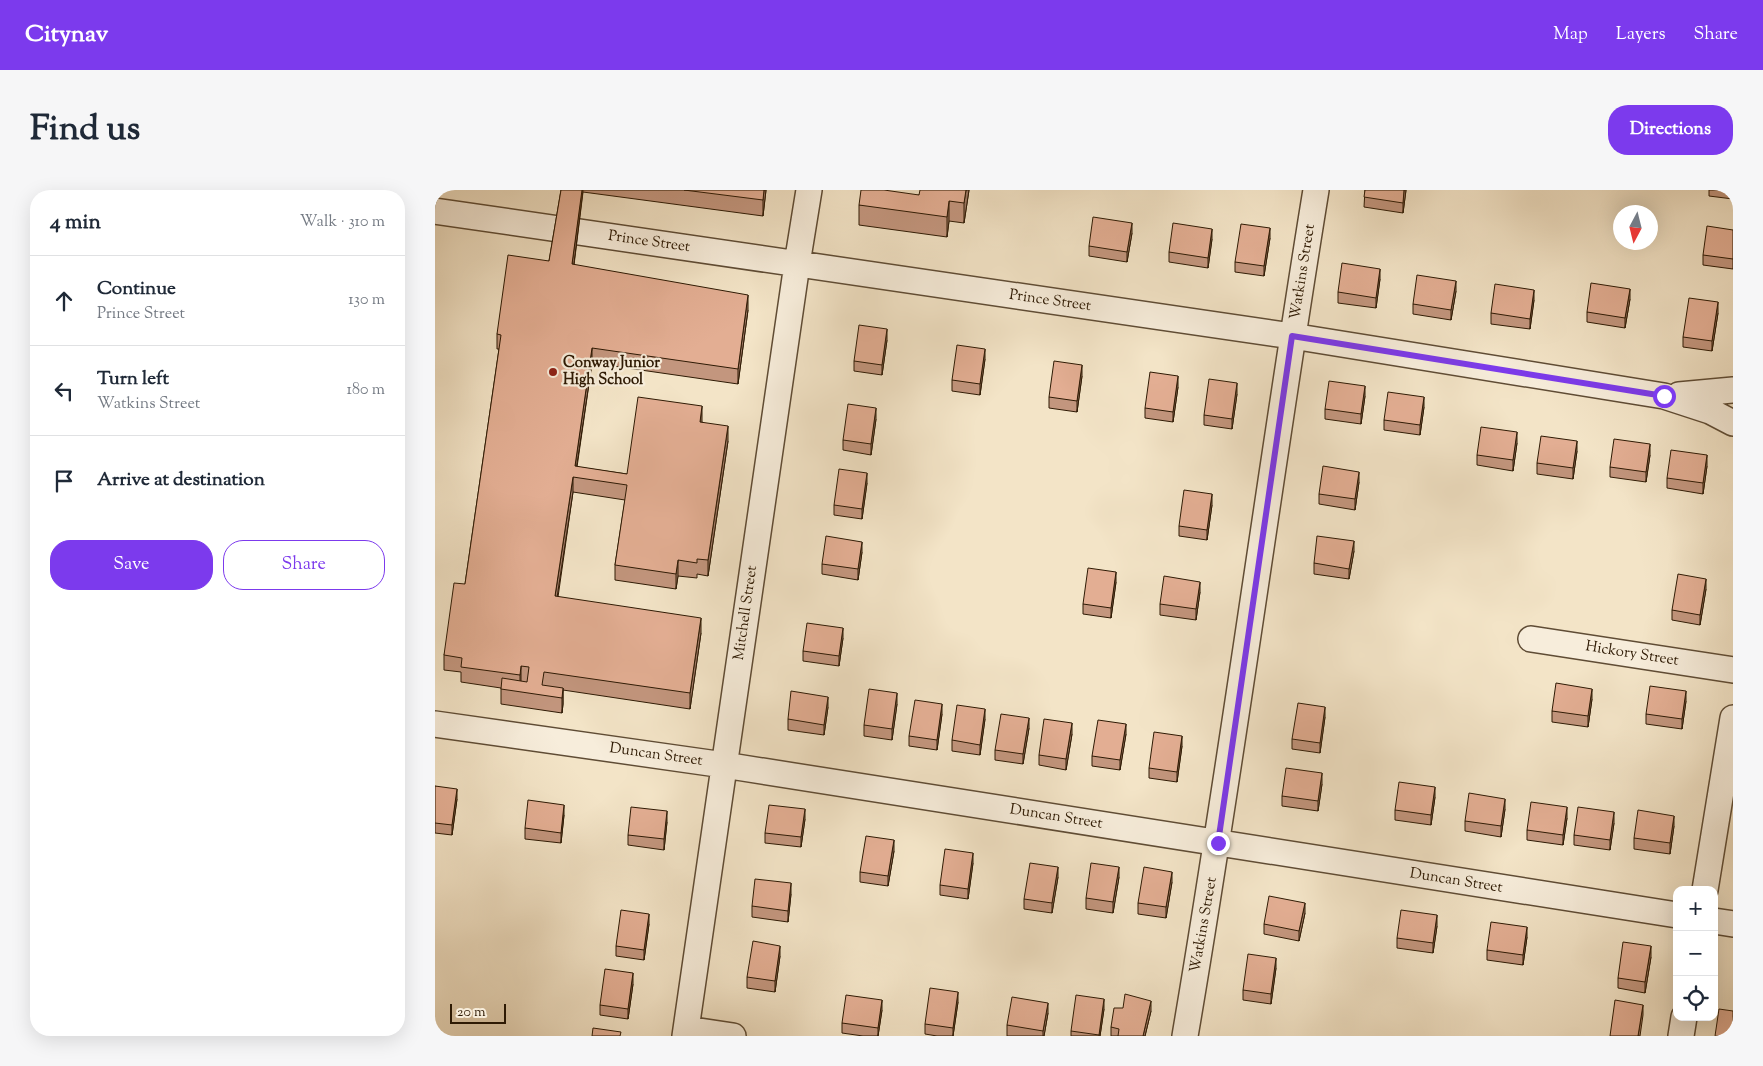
<!DOCTYPE html>
<meta charset="utf-8">
<style>
:root{--surface:#fff;--page:#f6f6f7;--text:#1f2937;--muted:#747a83;--line:#e0e1e3;--accent:#7c3aed}
body{margin:0;font-family:"Sorts Mill Goudy",serif;background:var(--page);color:var(--text)}
.controls{position:absolute;right:15px;bottom:15px;display:grid;overflow:hidden;border-radius:10px;box-shadow:0 5px 20px #0002}
.controls button{width:45px;height:45px;display:grid;place-items:center;padding:0;border:0;border-bottom:1px solid var(--line);background:var(--surface);color:var(--text);font:25px sans-serif}
.compass{position:absolute;left:1178px;top:15px;width:45px;height:45px;border-radius:50%;background:var(--surface);box-shadow:0 5px 20px #0002;rotate:187deg}
.scale{position:absolute;left:15px;bottom:12px;width:56px;box-sizing:border-box;padding-left:5px;border:2px solid #2e1a04;border-top:0;font-size:14px;line-height:18px;white-space:nowrap;color:#2e1a04;-webkit-text-stroke:4px #f7eddb;paint-order:stroke}
.stop{position:absolute;width:15px;height:15px;margin:-11px;border:4px solid #7c3aed;border-radius:50%;background:#fff}
.stop.end{background:#7c3aed;border-color:#fff;box-shadow:0 1px 5px #0008}
.list{margin:0;padding:0;list-style:none}
h2{display:flex;justify-content:space-between;align-items:center;height:65px;margin:0;padding:0 20px;font-size:21px}
h2 small{font-size:16px;font-weight:400;color:var(--muted)}
.list li{display:grid;grid-template-columns:32px 1fr auto;gap:15px;align-items:center;box-sizing:border-box;height:90px;padding:0 20px;border-top:1px solid var(--line)}
.list b{display:block;font-size:19px;white-space:nowrap}
.list p{margin:0;font-size:16px;white-space:nowrap;color:var(--muted)}
.list em{font-size:16px;font-style:normal;color:var(--muted)}
.actions{display:flex;gap:10px;padding:15px 20px}
.actions a{flex:1;padding:11px 0;border:1px solid var(--accent);border-radius:20px;text-align:center;font-size:18px;color:var(--accent)}
.actions .main{background:var(--accent);color:#fff}
.icon{flex:none;width:28px;height:28px;fill:none;stroke:currentColor;stroke-width:2;stroke-linecap:round;stroke-linejoin:round}
.map{position:relative;flex:none;width:1298px;height:846px;overflow:hidden;border-radius:20px}
header{display:flex;align-items:center;gap:30px;box-sizing:border-box;height:70px;padding:0 25px;background:var(--accent);color:#fff}
header strong{font-size:24px}
nav{display:flex;gap:28px;margin-inline-start:auto;font-size:18px}
.intro{display:flex;align-items:center;justify-content:space-between;box-sizing:border-box;height:120px;padding:0 30px}
h1{margin:0;font-size:35px}
.button{padding:12px 22px;border-radius:20px;background:var(--accent);color:#fff;font-size:18px;font-weight:700}
main{display:flex;gap:30px;padding:0 30px}
aside{flex:1;background:var(--surface);border-radius:20px;box-shadow:0 5px 20px #0002}
.map>svg:first-child{display:block}
.lines{fill:none;stroke-linecap:round;stroke-linejoin:round}
.minor-casing{stroke:#5f4c35;stroke-width:28}
.minor{stroke:#f7eddb;stroke-width:25}
.wall{fill:#c3967e;stroke:#2e1a04}
.shaded-wall{fill:#9f7a67;stroke:#2e1a04}
.building{fill:#e3ae93;stroke:#2e1a04}
.route{stroke:#7c3aed;stroke-width:6}
.poi-dot{fill:#8f2418;stroke:#f7eddb;stroke-width:2}
.labels{text-anchor:middle;dominant-baseline:central;stroke-width:4.5;stroke-linejoin:round;paint-order:stroke}
.street-label{font-size:15px;fill:#2e1a04;stroke:#f7eddb}
.poi-label{font-size:15px;font-weight:bold;fill:#2e1a04;stroke:#f7eddb;text-anchor:start}
</style>
<header>
<strong>Citynav</strong>
<nav><a>Map</a><a>Layers</a><a>Share</a></nav>
</header>
<div class="intro"><h1>Find us</h1><a class="button">Directions</a></div>
<main>
<aside>
<h2>4 min<small>Walk · 310 m</small></h2>
<ul class="list">
<li><svg class="icon" aria-label="ahead" viewBox="0 0 24 24"><path d="M12 20V5M6 11l6-6 6 6"/></svg><div><b>Continue</b><p>Prince Street</p></div><em>130 m</em></li>
<li><svg class="icon" aria-label="left" viewBox="0 0 24 24"><path d="M17 20v-9H6M10 6l-5 5 5 5"/></svg><div><b>Turn left</b><p>Watkins Street</p></div><em>180 m</em></li>
<li><svg class="icon" aria-label="arrive" viewBox="0 0 24 24"><path d="M6 21V4h12l-3 4 3 4H6"/></svg><div><b>Arrive at destination</b></div></li>
</ul>
<div class="actions"><a class="main">Save</a><a>Share</a></div>
</aside>
<div class="map">
<svg width="1298" height="846" viewBox="0 0 1298 846">
<rect width="100%" height="100%" fill="#f3e4c7"/>
<filter id="stains"><feTurbulence type="fractalNoise" baseFrequency=".004" numOctaves="4"/><feColorMatrix values="0 0 0 0 .2 0 0 0 0 .09 0 0 0 0 .02 0 0 0 .5 -.17"/></filter>
<radialGradient id="worn" r=".72"><stop offset=".6" stop-color="#630" stop-opacity="0"/><stop offset="1" stop-color="#630" stop-opacity=".3"/></radialGradient>
<g class="lines">
<g class="minor-casing">
<path id="minor" d="M0,21L857,146L1229,206L1275,221L1298,233
M1244,205L1298,200
M1096,449L1298,480
M0,534L289,575L1242,725
M1270,700L1298,528
M1279,731L1298,734
M251,839L298,846
M250,846L362,74L374,0
M750,846C798,565 835,282 881,0
M1246,846L1249,827"/>
</g>
<use href="#minor" class="minor"/>
</g>
<path class="wall" d="M126,0H331L328,26L148,2L139,75L313,120L303,194L157,173L142,277L192,284L267,232L293,251L273,386L262,384V388L243,386L241,399L180,390V375L190,310L138,302L123,407L266,443L255,519L128,500V514L127,523L66,514V498L26,492V482L9,480V465L30,394L64,159H62V144L114,71Z
M505,0H534L529,33L514,31L512,47L424,35V15L484,5Z
M930,0H971L968,23L929,17Z
M1274,0H1298V9L1274,6Z
M1298,40V79L1268,75V65Z
M697,43L692,72L654,66V56Z
M835,48L829,86L800,82V72Z
M777,49L773,78L734,72V62Z
M945,89L941,118L903,113V102Z
M1021,101L1016,130L978,124V114Z
M1195,109L1190,138L1152,132V122Z
M1099,110L1095,139L1056,134V123Z
M1283,123L1277,161L1248,157V147Z
M452,150L447,185L419,181V171Z
M550,169L545,205L517,201V190Z
M647,186L642,222L614,218V207Z
M743,197L738,232L710,228V218Z
M802,204L797,239L769,235V225Z
M930,206L926,234L890,229V219Z
M989,217L985,245L949,240V230Z
M441,229L436,265L408,260V250Z
M1082,253L1078,281L1042,275V265Z
M1142,261L1138,289L1102,284V273Z
M1215,265L1211,292L1175,287V277Z
M1272,276L1268,304L1232,298V288Z
M924,292L920,320L884,314V304Z
M432,293L427,329L399,325V315Z
M777,315L772,350L744,346V336Z
M919,361L914,389L879,384V373Z
M427,362L423,390L387,384V374Z
M681,392L676,428L648,424V414Z
M1271,399L1265,435L1237,430V420Z
M765,402L761,430L725,425V414Z
M408,448L404,476L368,471V461Z
M1157,509L1153,537L1117,532V521Z
M1251,511L1247,539L1211,534V524Z
M462,514L457,550L429,546V535Z
M393,517L389,545L353,540V529Z
M507,524L502,560L474,556V546Z
M890,527L885,563L857,559V549Z
M550,529L545,565L517,561V550Z
M594,538L588,574L560,570V560Z
M637,544L631,580L604,575V565Z
M691,544L685,580L657,576V566Z
M747,556L742,592L714,588V578Z
M887,594L883,621L847,616V606Z
M0,596L22,609L17,645L0,643Z
M1000,607L996,635L960,630V620Z
M1070,619L1066,647L1030,641V631Z
M129,625L126,653L90,649V638Z
M1132,628L1128,655L1092,650V640Z
M370,629L366,657L330,653V643Z
M232,632L229,660L193,655V645Z
M1179,633L1175,660L1139,655V645Z
M1239,636L1235,664L1199,659V648Z
M459,661L453,696L425,692V682Z
M538,673L533,709L505,705V695Z
M623,687L617,723L589,719V709Z
M684,687L678,723L651,719V708Z
M737,692L731,728L703,724V713Z
M356,704L353,732L317,727V716Z
M870,723L864,751L829,744V734Z
M214,734L209,770L181,766V756Z
M1002,736L998,763L962,758V748Z
M1092,747L1088,775L1052,770V760Z
M345,766L340,802L312,798V787Z
M1216,767L1210,803L1183,798V788Z
M841,778L836,814L808,810V800Z
M198,794L193,829L165,825V815Z
M523,812L518,846H502L490,844V834Z
M669,819L665,846H636V841Z
M447,820L443,846H428L407,843V833Z
M716,821L710,846H676V837Z
M613,823L609,846H572V835Z"/>
<path class="shaded-wall" d="M147,0H148L137,89V74Z
M329,0H331L328,26V10Z
M531,0H534L529,33V13Z
M969,0H971L968,23V13Z
M514,11V31L512,47V27Z
M697,33V43L692,72V62Z
M835,38V48L829,86V76Z
M777,39V49L773,78V68Z
M945,79V89L941,118V108Z
M1021,91V101L1016,130V120Z
M1195,99V109L1190,138V128Z
M1099,100V110L1095,139V129Z
M313,105V120L303,194V179Z
M1283,112V123L1277,161V151Z
M452,139V150L447,185V175Z
M157,158V173L140,287V276Z
M550,159V169L545,205V194Z
M647,175V186L642,222V211Z
M743,186V197L738,232V222Z
M802,193V204L797,239V229Z
M930,196V206L926,234V224Z
M989,207V217L985,245V235Z
M267,216V232L265,247V232Z
M441,218V229L436,265V254Z
M293,236V251L273,386V370Z
M1082,242V253L1078,281V270Z
M1142,251V261L1138,289V278Z
M1215,254V265L1211,292V282Z
M1272,265V276L1268,304V293Z
M924,282V292L920,320V309Z
M432,283V293L427,329V319Z
M138,287V302L120,421V406Z
M777,304V315L772,350V340Z
M919,351V361L914,389V379Z
M427,352V362L423,390V379Z
M243,370V386L241,399V384Z
M681,382V392L676,428V418Z
M1271,389V399L1265,435V425Z
M765,392V402L761,430V419Z
M266,428V443L255,519V503Z
M408,438V448L404,476V466Z
M86,476V491L85,500V485Z
M128,498V514L127,523V508Z
M1157,499V509L1153,537V526Z
M1251,501V511L1247,539V529Z
M462,503V514L457,550V539Z
M393,507V517L389,545V535Z
M507,514V524L502,560V550Z
M890,517V527L885,563V553Z
M550,519V529L545,565V555Z
M594,528V538L588,574V564Z
M637,533V544L631,580V569Z
M691,534V544L685,580V570Z
M747,546V556L742,592V582Z
M887,583V594L883,621V611Z
M1000,597V607L996,635V625Z
M22,599V609L17,645V635Z
M1070,609V619L1066,647V636Z
M129,615V625L126,653V643Z
M1132,617V628L1128,655V645Z
M370,619V629L366,657V647Z
M232,621V632L229,660V649Z
M1179,622V633L1175,660V650Z
M1239,626V636L1235,664V653Z
M459,650V661L453,696V686Z
M538,663V673L533,709V699Z
M623,677V687L617,723V713Z
M684,677V687L678,723V712Z
M737,682V692L731,728V717Z
M356,693V704L353,732V721Z
M870,713V723L864,751V741Z
M214,724V734L209,770V760Z
M1002,725V736L998,763V753Z
M1092,737V747L1088,775V765Z
M345,756V766L340,802V791Z
M1216,756V767L1210,803V792Z
M841,768V778L836,814V804Z
M198,783V794L193,829V819Z
M523,802V812L518,846V838Z
M669,809V819L665,846H664Z
M447,810V820L443,846V838Z
M716,811V821L710,846H708Z
M613,813V823L609,846H608V841Z
M1208,815V825L1205,846H1203Z"/>
<path class="building" d="M126,0H147L137,74L313,105L303,179L157,158L140,276L192,284L203,207L267,216L265,232L293,236L273,370L262,369V373L243,370L241,384L180,375L192,295L138,287L120,406L266,428L255,503L109,482L107,495L128,498L127,508L66,499L67,488L92,492L94,477L86,476L85,485L26,477L27,468L9,465L19,393L30,394L66,145L62,144L73,65L114,71Z
M249,0H329L328,10Z
M426,0H449L484,5L485,0H531L529,13L514,11L512,27L424,15Z
M930,0H969L968,13L929,7Z
M658,27L697,33L692,62L654,56Z
M738,33L777,39L773,68L734,62Z
M806,34L835,38L829,76L800,72Z
M1272,36L1298,40V69L1268,65Z
M907,73L945,79L941,108L903,102Z
M982,85L1021,91L1016,120L978,114Z
M1156,93L1195,99L1190,128L1152,122Z
M1060,94L1099,100L1095,129L1056,123Z
M1254,108L1283,112L1277,151L1248,147Z
M424,135L452,139L447,175L419,171Z
M522,155L550,159L545,194L517,190Z
M619,171L647,175L642,211L614,207Z
M715,182L743,186L738,222L710,218Z
M774,189L802,193L797,229L769,225Z
M894,191L930,196L926,224L890,219Z
M953,202L989,207L985,235L949,230Z
M413,214L441,218L436,254L408,250Z
M1046,237L1082,242L1078,270L1042,265Z
M1106,246L1142,251L1138,278L1102,273Z
M1179,249L1215,254L1211,282L1175,277Z
M1236,260L1272,265L1268,293L1232,288Z
M888,276L924,282L920,309L884,304Z
M404,279L432,283L427,319L399,315Z
M749,300L777,304L772,340L744,336Z
M391,346L427,352L423,379L387,374Z
M882,346L919,351L914,379L879,373Z
M653,378L681,382L676,418L648,414Z
M1243,384L1271,389L1265,425L1237,420Z
M729,386L765,392L761,419L725,414Z
M372,433L408,438L404,466L368,461Z
M1121,493L1157,499L1153,526L1117,521Z
M1215,496L1251,501L1247,529L1211,524Z
M434,499L462,503L457,539L429,535Z
M356,501L393,507L389,535L353,529Z
M480,510L507,514L502,550L474,546Z
M863,513L890,517L885,553L857,549Z
M522,515L550,519L545,555L517,550Z
M566,524L594,528L588,564L560,560Z
M609,529L637,533L631,569L604,565Z
M663,530L691,534L685,570L657,566Z
M719,542L747,546L742,582L714,578Z
M851,578L887,583L883,611L847,606Z
M964,592L1000,597L996,625L960,620Z
M0,596L22,599L17,635L0,633Z
M1034,603L1070,609L1066,636L1030,631Z
M93,610L129,615L126,643L90,638Z
M1096,612L1132,617L1128,645L1092,640Z
M334,615L370,619L366,647L330,643Z
M196,617L232,621L229,649L193,645Z
M1143,617L1179,622L1175,650L1139,645Z
M1203,620L1239,626L1235,653L1199,648Z
M431,646L459,650L453,686L425,682Z
M510,659L538,663L533,699L505,695Z
M595,673L623,677L617,713L589,709Z
M656,673L684,677L678,712L651,708Z
M709,677L737,682L731,717L703,713Z
M320,689L356,693L353,721L317,716Z
M834,706L870,713L864,741L829,734Z
M186,720L214,724L209,760L181,756Z
M966,720L1002,725L998,753L962,748Z
M1056,732L1092,737L1088,765L1052,760Z
M318,751L345,756L340,791L312,787Z
M1188,752L1216,756L1210,792L1183,788Z
M813,764L841,768L836,804L808,800Z
M170,779L198,783L193,819L165,815Z
M495,798L523,802L518,838L490,834Z
M690,804L716,811L708,846H683L684,839L676,837L679,818H688Z
M411,805L447,810L443,838L407,833Z
M641,805L669,809L664,845L636,841Z
M577,807L613,813L608,841L572,835Z
M1180,810L1208,815L1203,846H1175Z
M1284,819L1298,821V846H1280Z
M158,838L186,842L185,846H157Z"/>
<g class="lines">
<path class="route" d="M783,653L857,146L1229,206"/>
</g>
<circle class="poi-dot" cx="118" cy="182" r="5"/>
<g class="labels">
<g class="street-label">
<text transform="translate(214 52) rotate(8)">Prince Street</text>
<text transform="translate(868 82) rotate(-81)">Watkins Street</text>
<text transform="translate(615 111) rotate(8)">Prince Street</text>
<text transform="translate(311 423) rotate(-82)">Mitchell Street</text>
<text transform="translate(1197 464) rotate(9)">Hickory Street</text>
<text transform="translate(221 565) rotate(8)">Duncan Street</text>
<text transform="translate(621 627) rotate(9)">Duncan Street</text>
<text transform="translate(1021 691) rotate(9)">Duncan Street</text>
<text transform="translate(769 735) rotate(-80)">Watkins Street</text>
</g>
<g class="poi-label">
<text x="128" y="173">Conway Junior<tspan x="128" dy="17">High School</tspan></text>
</g>
</g>
<rect width="100%" height="100%" filter="url(#stains)"/>
<rect width="100%" height="100%" fill="url(#worn)"/>
</svg>
<div class="controls">
<button>+</button>
<button>−</button>
<button><svg class="icon" aria-label="locate" viewBox="0 0 24 24"><circle cx="12" cy="12" r="6"/><path d="M12 2v4M12 18v4M2 12h4M18 12h4"/></svg></button>
</div>
<svg class="compass" viewBox="-18 -18 36 36"><path d="M0-13l5 13h-10z" fill="#e53935"/><path d="M0 13l5-13h-10z" fill="#747a83"/></svg>
<div class="scale">20 m</div>
<div class="stop" style="left:1229px;top:206px"></div>
<div class="stop end" style="left:783px;top:653px"></div>
</div>
</main>
